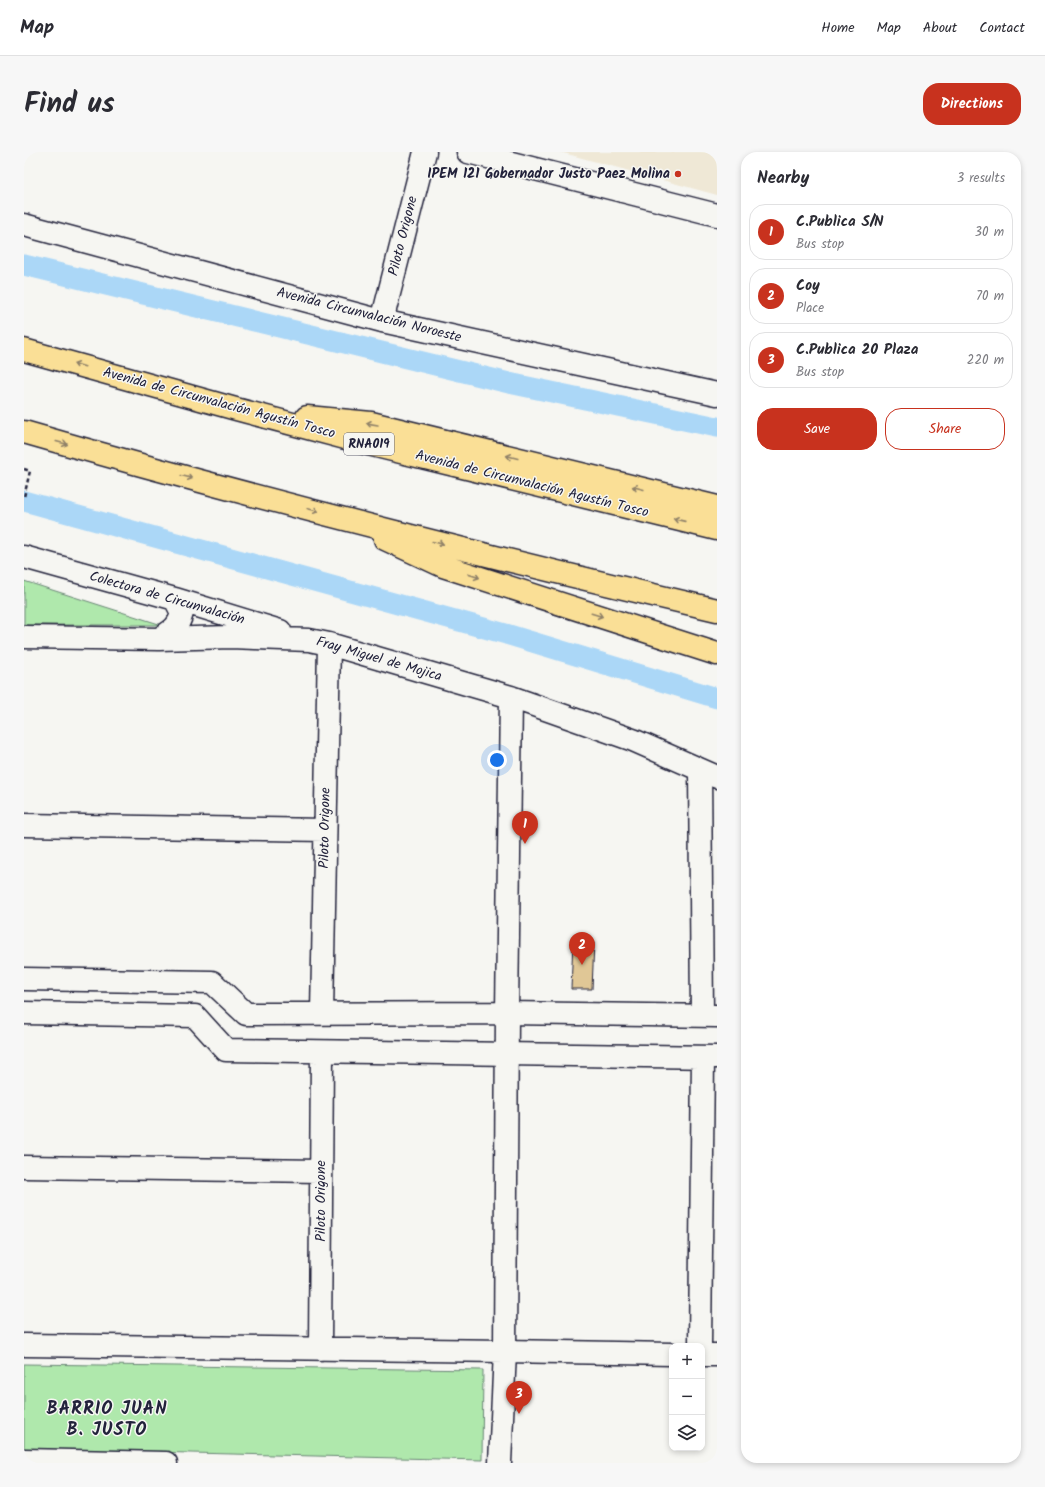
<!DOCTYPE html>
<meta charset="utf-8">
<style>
:root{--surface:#fff;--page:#f7f7f7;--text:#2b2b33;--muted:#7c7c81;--line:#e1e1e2;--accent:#c8321e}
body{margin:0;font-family:Kalam,sans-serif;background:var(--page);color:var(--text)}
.controls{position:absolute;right:12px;bottom:12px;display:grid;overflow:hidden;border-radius:8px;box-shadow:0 2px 6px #0003}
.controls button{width:36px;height:36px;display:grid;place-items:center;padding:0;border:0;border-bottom:1px solid var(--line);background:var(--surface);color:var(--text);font:20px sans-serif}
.you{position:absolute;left:473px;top:608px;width:14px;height:14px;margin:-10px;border:3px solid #fff;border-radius:50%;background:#1a73e8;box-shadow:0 0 0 6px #1a73e833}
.badge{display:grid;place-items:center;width:26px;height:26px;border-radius:50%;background:var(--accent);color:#fff;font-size:13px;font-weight:700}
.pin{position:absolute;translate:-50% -33px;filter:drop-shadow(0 1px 2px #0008)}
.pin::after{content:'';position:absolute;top:21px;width:14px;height:12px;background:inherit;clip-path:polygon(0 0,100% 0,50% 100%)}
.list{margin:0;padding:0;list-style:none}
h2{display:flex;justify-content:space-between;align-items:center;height:52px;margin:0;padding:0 16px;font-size:17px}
h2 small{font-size:13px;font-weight:400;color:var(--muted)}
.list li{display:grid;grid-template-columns:26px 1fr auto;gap:12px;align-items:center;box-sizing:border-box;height:56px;margin:0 8px 8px;padding:0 8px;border:1px solid var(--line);border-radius:16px}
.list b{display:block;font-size:15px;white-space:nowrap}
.list p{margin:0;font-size:13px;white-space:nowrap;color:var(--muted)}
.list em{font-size:13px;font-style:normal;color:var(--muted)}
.actions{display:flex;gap:8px;padding:12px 16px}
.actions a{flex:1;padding:9px 0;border:1px solid var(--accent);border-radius:16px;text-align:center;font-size:14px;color:var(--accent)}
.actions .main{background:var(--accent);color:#fff}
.icon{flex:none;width:22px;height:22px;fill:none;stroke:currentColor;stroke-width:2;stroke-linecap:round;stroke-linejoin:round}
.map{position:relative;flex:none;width:693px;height:1311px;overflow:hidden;border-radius:16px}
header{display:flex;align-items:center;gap:24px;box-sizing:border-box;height:56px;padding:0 20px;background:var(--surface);border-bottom:1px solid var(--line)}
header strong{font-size:19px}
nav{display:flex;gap:22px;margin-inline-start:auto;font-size:14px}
.intro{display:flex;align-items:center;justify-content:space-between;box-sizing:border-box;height:96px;padding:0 24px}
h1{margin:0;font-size:28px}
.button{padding:10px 18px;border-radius:16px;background:var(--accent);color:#fff;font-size:14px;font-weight:700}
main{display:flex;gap:24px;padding:0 24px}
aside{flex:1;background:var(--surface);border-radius:16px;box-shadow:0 2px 6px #0003}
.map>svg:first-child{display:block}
.built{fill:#efe8d6}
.green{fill:#afe8ac;stroke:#688574}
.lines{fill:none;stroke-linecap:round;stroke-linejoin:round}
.canal{stroke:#abd7f7;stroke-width:21}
.building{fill:#e0c796;stroke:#22223b}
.street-casing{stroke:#22223b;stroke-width:25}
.highway-casing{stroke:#22223b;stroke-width:25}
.path{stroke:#22223b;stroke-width:2.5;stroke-dasharray:4 3;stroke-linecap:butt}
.street{stroke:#f6f6f2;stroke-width:22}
.highway{stroke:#fadf96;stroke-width:22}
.oneway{stroke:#8e8068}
.poi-dot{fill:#c8321e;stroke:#f6f6f2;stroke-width:1.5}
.labels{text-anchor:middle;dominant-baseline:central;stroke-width:3;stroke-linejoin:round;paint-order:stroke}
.shield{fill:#f6f6f2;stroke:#626272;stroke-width:1}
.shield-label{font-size:13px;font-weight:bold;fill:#22223b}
.poi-label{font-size:14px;font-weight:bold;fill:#22223b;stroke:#f6f6f2;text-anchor:end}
.street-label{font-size:14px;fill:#22223b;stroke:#f6f6f2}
.district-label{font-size:18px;font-weight:bold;letter-spacing:1px;fill:#22223b;stroke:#f6f6f2}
</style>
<header>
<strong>Map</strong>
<nav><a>Home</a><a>Map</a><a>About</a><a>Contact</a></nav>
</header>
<div class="intro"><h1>Find us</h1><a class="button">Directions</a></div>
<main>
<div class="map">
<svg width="693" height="1311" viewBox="0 0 693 1311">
<rect width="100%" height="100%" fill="#f6f6f2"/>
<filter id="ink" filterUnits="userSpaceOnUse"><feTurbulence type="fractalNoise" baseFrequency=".025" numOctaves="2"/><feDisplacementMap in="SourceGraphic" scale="8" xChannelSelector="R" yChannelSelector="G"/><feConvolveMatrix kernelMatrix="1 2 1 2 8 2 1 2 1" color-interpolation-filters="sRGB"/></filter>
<g filter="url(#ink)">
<path class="built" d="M536,0H693V43Z"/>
<path class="green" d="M0,429L138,473H0Z
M0,1212L459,1218L458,1308L0,1297Z"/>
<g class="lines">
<path class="canal" d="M0,113L485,231L693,275
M0,349L482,482L693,546"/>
</g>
<path class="building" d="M549,789L570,790L568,837H547Z"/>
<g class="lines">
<g class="street-casing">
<path id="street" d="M444,0L693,63
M0,73L358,169L693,242
M358,169L401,0
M0,405L151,447L256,479
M0,485L135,487L207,485L285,488L305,492L487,545L609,588L693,625
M135,487C148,478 154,476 158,461L151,447
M676,618L678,864
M0,673L301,678
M0,827L188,830L222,862L483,861L693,864
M0,861L171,864L202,898L693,905
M298,861L305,492
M0,1015L297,1019
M0,1193L481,1199L648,1202
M676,1194L679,905
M296,1197L298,900
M678,1203H693
M0,1308L142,1311
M476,1311L481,1199L483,861L487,545"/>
</g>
<g class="highway-casing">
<path id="highway" d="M0,198L212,257L344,292L693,377
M283,265L347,271L693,355
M0,280C229,346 461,404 693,458
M361,387L419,414L693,502"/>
</g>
<path class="path" d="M0,317L6,319L0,345"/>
<use href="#street" class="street"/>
<use href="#highway" class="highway"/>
</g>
<defs><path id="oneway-shaft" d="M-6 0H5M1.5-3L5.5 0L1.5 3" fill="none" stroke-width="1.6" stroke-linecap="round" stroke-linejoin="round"/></defs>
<g class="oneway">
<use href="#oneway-shaft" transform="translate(55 213) rotate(-164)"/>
<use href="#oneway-shaft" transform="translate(348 272) rotate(-170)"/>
<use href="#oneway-shaft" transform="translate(38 291) rotate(15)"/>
<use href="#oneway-shaft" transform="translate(488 305) rotate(-166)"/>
<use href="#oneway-shaft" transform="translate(163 325) rotate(15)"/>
<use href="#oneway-shaft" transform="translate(614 336) rotate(-166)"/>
<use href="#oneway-shaft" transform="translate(289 358) rotate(15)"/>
<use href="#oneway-shaft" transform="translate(655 368) rotate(-167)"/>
<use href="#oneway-shaft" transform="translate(414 391) rotate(14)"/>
<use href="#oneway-shaft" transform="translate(450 424) rotate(18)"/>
<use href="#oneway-shaft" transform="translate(573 463) rotate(17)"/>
</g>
</g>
<circle class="poi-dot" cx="654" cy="22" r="4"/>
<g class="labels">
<rect class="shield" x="320" y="281" width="50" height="22" rx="3"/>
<g class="shield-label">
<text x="345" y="292">RNA019</text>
</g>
<g class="poi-label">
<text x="646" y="22">IPEM 121 Gobernador Justo Paez Molina</text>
</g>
<g class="street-label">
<text transform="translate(379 84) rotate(-76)">Piloto Origone</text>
<text transform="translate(345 163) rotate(14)">Avenida Circunvalación Noroeste</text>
<text transform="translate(195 251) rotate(15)">Avenida de Circunvalación Agustín Tosco</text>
<text transform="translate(508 332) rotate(14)">Avenida de Circunvalación Agustín Tosco</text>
<text transform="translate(143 446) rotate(16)">Colectora de Circunvalación</text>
<text transform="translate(355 507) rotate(16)">Fray Miguel de Mojica</text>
<text transform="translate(301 676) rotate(-89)">Piloto Origone</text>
<text transform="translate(297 1049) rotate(-90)">Piloto Origone</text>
</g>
<g class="district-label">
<text x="83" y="1257">BARRIO JUAN<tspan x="83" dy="21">B. JUSTO</tspan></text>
</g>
</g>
</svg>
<div class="controls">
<button>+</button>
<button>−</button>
<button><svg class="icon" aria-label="layers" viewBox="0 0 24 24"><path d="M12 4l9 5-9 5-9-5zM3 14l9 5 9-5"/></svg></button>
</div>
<div class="you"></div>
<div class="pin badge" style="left:501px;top:692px">1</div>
<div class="pin badge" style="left:558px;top:813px">2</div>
<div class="pin badge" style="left:495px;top:1262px">3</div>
</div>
<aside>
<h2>Nearby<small>3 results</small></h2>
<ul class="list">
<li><span class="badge">1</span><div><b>C.Publica S/N</b><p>Bus stop</p></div><em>30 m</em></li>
<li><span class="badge">2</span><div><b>Coy</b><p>Place</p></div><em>70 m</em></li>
<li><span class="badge">3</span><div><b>C.Publica 20 Plaza</b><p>Bus stop</p></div><em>220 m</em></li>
</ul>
<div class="actions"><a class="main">Save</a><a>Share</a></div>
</aside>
</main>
